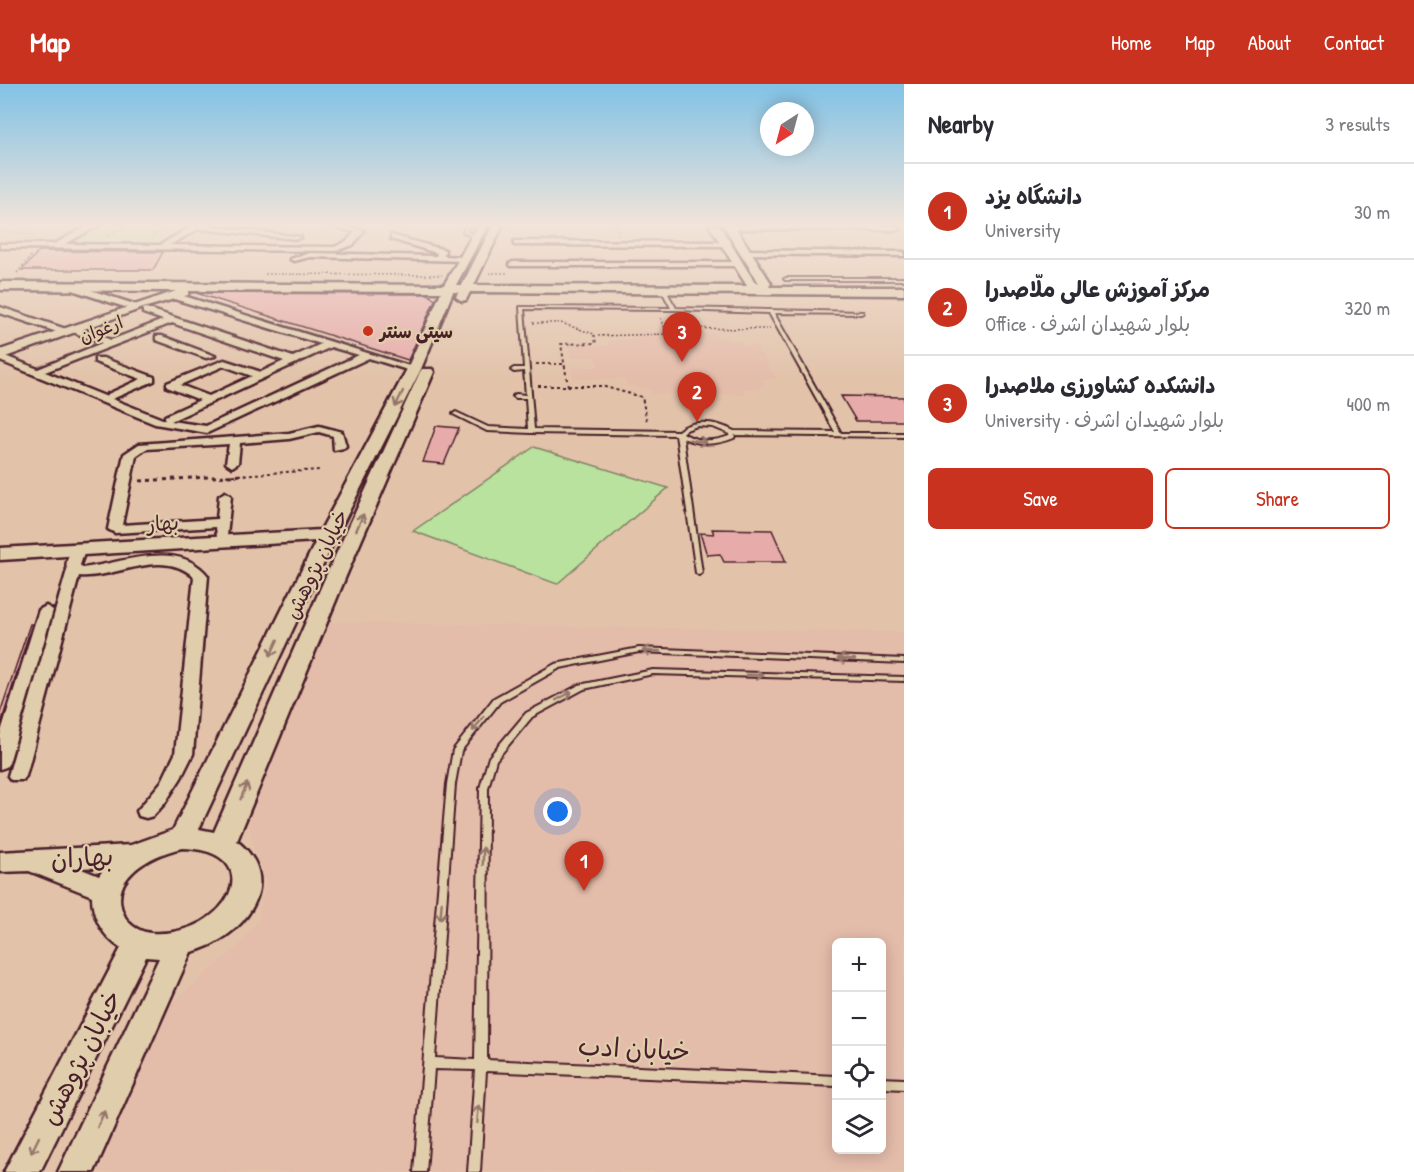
<!DOCTYPE html>
<meta charset="utf-8">
<style>
:root{--surface:#fff;--page:#f2f2f3;--text:#2b2b33;--muted:#7c7c81;--line:#e1e1e2;--accent:#c8321e}
body{margin:0;font-family:"Patrick Hand","Playpen Sans Arabic",sans-serif;background:var(--page);color:var(--text)}
.controls{position:absolute;right:18px;bottom:18px;display:grid;overflow:hidden;border-radius:9px;box-shadow:0 3px 15px #0003}
.controls button{width:54px;height:54px;display:grid;place-items:center;padding:0;border:0;border-bottom:2px solid var(--line);background:var(--surface);color:var(--text);font:30px sans-serif}
.compass{position:absolute;left:760px;top:18px;width:54px;height:54px;border-radius:50%;background:var(--surface);box-shadow:0 3px 15px #0003;rotate:216deg}
.you{position:absolute;left:558px;top:728px;width:21px;height:21px;margin:-15px;border:4px solid #fff;border-radius:50%;background:#1a73e8;box-shadow:0 0 0 9px #1a73e833}
.badge{display:grid;place-items:center;width:39px;height:39px;border-radius:50%;background:var(--accent);color:#fff;font-size:20px;font-weight:700}
.pin{position:absolute;translate:-50% -50px;filter:drop-shadow(0 2px 3px #0008)}
.pin::after{content:'';position:absolute;top:32px;width:21px;height:18px;background:inherit;clip-path:polygon(0 0,100% 0,50% 100%)}
.list{margin:0;padding:0;list-style:none}
h2{display:flex;justify-content:space-between;align-items:center;height:78px;margin:0;padding:0 24px;font-size:26px}
h2 small{font-size:20px;font-weight:400;color:var(--muted)}
.list li{display:grid;grid-template-columns:39px 1fr auto;gap:18px;align-items:center;box-sizing:border-box;height:96px;padding:0 24px;border-top:2px solid var(--line)}
.list b{display:block;font-size:22px;white-space:nowrap}
.list p{margin:0;font-size:20px;white-space:nowrap;color:var(--muted)}
.list em{font-size:20px;font-style:normal;color:var(--muted)}
.actions{display:flex;gap:12px;padding:18px 24px}
.actions a{flex:1;padding:14px 0;border:2px solid var(--accent);border-radius:9px;text-align:center;font-size:21px;color:var(--accent)}
.actions .main{background:var(--accent);color:#fff}
.icon{flex:none;width:33px;height:33px;fill:none;stroke:currentColor;stroke-width:2;stroke-linecap:round;stroke-linejoin:round}
.map{position:relative;flex:none;width:904px;height:1088px;overflow:hidden}
header{display:flex;align-items:center;gap:36px;box-sizing:border-box;height:84px;padding:0 30px;background:var(--accent);color:#fff}
header strong{font-size:28px}
nav{display:flex;gap:33px;margin-inline-start:auto;font-size:21px}
main{display:flex}
aside{flex:1;background:var(--surface)}
.map>svg:first-child{display:block}
.built{fill:#e4bcaa;fill-rule:evenodd}
.green{fill:#b9e29e;stroke:#828064;stroke-width:1.5}
.building{fill:#e7aca9;stroke:#4a1f2b;stroke-width:1.5}
.lines{fill:none;stroke-linecap:round;stroke-linejoin:round}
.lane-casing{stroke:#4a1f2b;stroke-width:4}
.street-casing{stroke:#4a1f2b;stroke-width:5}
.secondary-casing{stroke:#4a1f2b;stroke-width:5}
.path-far2{stroke:#4a1f2b;stroke-width:1.5;stroke-dasharray:2 2;stroke-linecap:butt}
.path-far1{stroke:#4a1f2b;stroke-width:2;stroke-dasharray:3 3;stroke-linecap:butt}
.path{stroke:#4a1f2b;stroke-width:3;stroke-dasharray:4 4;stroke-linecap:butt}
.lane{fill:#e0cdab;fill-rule:evenodd}
.street{fill:#e0cdab;fill-rule:evenodd}
.secondary{fill:#e0cdab;fill-rule:evenodd}
.oneway{stroke:#95766b}
.poi-dot{fill:#c8321e;stroke:#e0cdab;stroke-width:2}
.labels{text-anchor:middle;dominant-baseline:central;stroke-width:4.5;stroke-linejoin:round;paint-order:stroke}
.far-street-label{font-size:18px;fill:#4a1f2b;stroke:#e0cdab}
.far-poi-label{font-size:18px;font-weight:bold;fill:#4a1f2b;stroke:#e0cdab;text-anchor:start}
.street-label{font-size:21px;fill:#4a1f2b;stroke:#e0cdab}
.near-street-label{font-size:26px;fill:#4a1f2b;stroke:#e0cdab}
</style>
<header>
<strong>Map</strong>
<nav><a>Home</a><a>Map</a><a>About</a><a>Contact</a></nav>
</header>
<main>
<div class="map">
<svg width="904" height="1088" viewBox="0 0 904 1088">
<rect width="100%" height="100%" fill="#e2c3aa"/>
<filter id="ink" filterUnits="userSpaceOnUse"><feTurbulence type="fractalNoise" baseFrequency=".0167" numOctaves="2"/><feDisplacementMap in="SourceGraphic" scale="12" xChannelSelector="R" yChannelSelector="G"/><feConvolveMatrix kernelMatrix="1 2 1 2 8 2 1 2 1" color-interpolation-filters="sRGB"/></filter>
<g filter="url(#ink)">
<path class="built" d="M660,247L715,250L717,254L739,257L743,262H756L777,295H761L764,300L759,305H744L746,311L653,310L652,306L627,302L625,295H573L571,283H599L596,273H571L569,262H610L609,257L637,254L636,250H661Z
M327,538L904,548V1088H85L164,926L239,861L257,838L266,797L251,755L249,736L251,718L268,670ZM836,858H882V1066H836Z"/>
<path class="green" d="M104,141L194,142L159,161L65,160Z
M534,363L668,404L557,500L413,447Z"/>
<path class="building" d="M39,167L163,168L153,186H22Z
M196,209L428,210L435,216L408,276Z
M841,312L904,313V337H856Z
M436,342L459,344L444,380L423,378Z
M712,445L772,446L786,478H724L720,470L707,471L700,449L714,450Z
M30,540H32L0,643V629Z"/>
<g class="lines">
<g class="lane-casing">
<path id="lane" d="M466,141H470L466,147L477,153V155H475L463,148Z
M786,194H904V196H785L784,195Z
M663,204L665,205L676,224L863,228V229L861,230L774,229L841,349H904V353L735,351L734,354C717,361 700,362 683,354L702,489L699,491L696,489L676,351L531,349L487,347L453,330L456,328L458,329L488,343L528,345L526,314H516L513,312L516,310L526,311L524,287L514,288L511,286L514,284H524L520,223L671,224L661,205ZM524,225L674,226L769,229L835,348L734,347C717,338 693,334 678,347L534,345ZM697,342L713,343L730,350L729,352C714,358 697,358 683,349L686,346Z
M639,564L904,575V579L639,568L560,584L500,618L461,667L455,700L435,974L475,976L480,704L489,673L526,629L579,601L653,586L904,593V597L653,590L584,605L532,633L496,676L488,704L487,976L836,992V1002L486,987L480,1088H468L475,986L434,985L426,1088H414L447,700L453,666L494,614L555,580Z
M882,994L904,995V1005L882,1004Z"/>
</g>
<g class="street-casing">
<path id="street" d="M90,141H100L65,160L160,161L194,141H204L301,153L297,155L198,145L170,161L335,163L347,157L355,148L327,141H343L364,147L353,161L335,167L0,164V160H54Z
M726,141L897,142L901,144L897,146L729,145Z
M391,151L445,166L444,172L465,173L469,175L465,177L310,173L294,177L290,175L310,169L436,172L437,169L391,155Z
M517,157L724,158L728,160L724,162L514,161V157Z
M745,166L904,168V172L742,170L741,168Z
M513,178H735L739,180L735,182H510L509,180Z
M78,202L137,221L138,223L131,225L75,207L74,205Z
M174,209L419,285L414,288L369,274L207,349L155,340L0,277V270L38,285L102,259L70,247L69,250H63L0,229V223L69,246L70,243H76L111,256L163,236L143,229V225L146,224L293,273L321,260L171,214L170,212ZM172,239L284,277L261,288L224,276L167,299V303L200,316L165,332V336L112,315L154,297V293L103,274H95V278L141,295L108,310L107,313L45,288ZM331,263L359,271L206,342L171,337ZM224,282L252,292L209,312L180,301Z
M156,252H162L215,272L206,274L156,256Z
M319,342L342,348L346,362L344,364L334,366L333,352L319,348L289,355L240,359L238,379L232,383L226,379L229,360L146,365L136,372L122,441L217,435L219,412L225,408L231,412L227,452H217L216,443L115,449L108,445L124,370L139,360L289,349Z
M78,463L85,467L80,481L82,484C121,480 178,454 208,492L193,670L181,694L165,719L153,732L146,734L139,732L137,727L162,697L175,670L194,493C160,463 118,495 79,492L26,692L23,696H11L8,692L67,486C65,478 69,465 78,463Z
M46,522L53,526L9,679L6,683L0,685V651L39,526Z"/>
</g>
<g class="secondary-casing">
<path id="secondary" d="M478,141H488L456,201H462L493,141H503L474,201L747,202L709,141H719L754,197L759,199L723,141H734L771,199L769,203H904V211L470,208L466,216L462,217L456,213L458,208H453L421,285L337,451L199,745L214,748L326,492L420,288L422,285H432L434,288L346,492L237,757C289,799 241,856 191,868L94,1088H58L159,874L146,873L40,1088H4L121,864C103,853 92,833 92,812L29,787L0,788V768L131,761L173,746L316,457L0,476V464L321,446L407,285L441,208L189,207L188,211L143,224L0,275V266L176,207L0,206V198L444,201ZM182,764C272,766 229,854 151,849C140,848 130,842 125,833C105,795 150,771 182,764ZM105,783L99,792L79,784Z"/>
</g>
<path class="path-far2" d="M129,141L165,145L151,153
M616,141L619,151
M2,147L36,151
M107,152L127,141
M17,189L31,172
M489,189H509
M265,190L442,191
M533,239H561L594,250
M665,244L770,245
M594,252L667,250L661,234"/>
<path class="path-far1" d="M536,280H564
M538,302H601L642,313L647,338
M568,302L561,260L596,259L594,251
M692,313L699,331
M220,392L320,386"/>
<path class="path" d="M140,397L245,391"/>
<use href="#lane" class="lane"/>
<use href="#street" class="street"/>
<use href="#secondary" class="secondary"/>
</g>
<defs><path id="oneway-shaft" d="M-6 0H5M1.5-3L5.5 0L1.5 3" fill="none" stroke-width="1.6" stroke-linecap="round" stroke-linejoin="round" transform="scale(1.5)"/></defs>
<g class="oneway">
<use href="#oneway-shaft" transform="translate(399 315) rotate(116)"/>
<use href="#oneway-shaft" transform="translate(698 357) rotate(9)"/>
<use href="#oneway-shaft" transform="translate(360 438) rotate(-66)"/>
<use href="#oneway-shaft" transform="translate(274 564) rotate(115)"/>
<use href="#oneway-shaft" transform="translate(651 567) rotate(-178)"/>
<use href="#oneway-shaft" transform="translate(846 575) rotate(-178)"/>
<use href="#oneway-shaft" transform="translate(755 591) rotate(2)"/>
<use href="#oneway-shaft" transform="translate(564 612) rotate(-28)"/>
<use href="#oneway-shaft" transform="translate(478 640) rotate(128)"/>
<use href="#oneway-shaft" transform="translate(244 707) rotate(-67)"/>
<use href="#oneway-shaft" transform="translate(483 772) rotate(-89)"/>
<use href="#oneway-shaft" transform="translate(441 827) rotate(95)"/>
<use href="#oneway-shaft" transform="translate(478 1030) rotate(-86)"/>
<use href="#oneway-shaft" transform="translate(101 1035) rotate(-66)"/>
<use href="#oneway-shaft" transform="translate(35 1061) rotate(116)"/>
</g>
</g>
<linearGradient id="sky" x2="0" y2="1"><stop stop-color="#81c2e6"/><stop offset="0.48" stop-color="#f2e4d9"/><stop offset="1" stop-color="#f2e4d9" stop-opacity="0"/></linearGradient>
<rect width="904" height="294" fill="url(#sky)"/>
<circle class="poi-dot" cx="368" cy="247" r="6"/>
<g class="labels">
<g class="far-street-label">
<text transform="translate(101 245) rotate(-21)">ارغوان</text>
</g>
<g class="far-poi-label">
<text x="380" y="247">سیتی سنتر</text>
</g>
<g class="street-label">
<text transform="translate(163 439) rotate(-4)">بهار</text>
<text transform="translate(316 480) rotate(-64)">خیابان پژوهش</text>
</g>
<g class="near-street-label">
<text transform="translate(82 773) rotate(-3)">بهاران</text>
<text transform="translate(634 964) rotate(3)">خیابان ادب</text>
<text transform="translate(80 973) rotate(-63)">خیابان پژوهش</text>
</g>
</g>
</svg>
<div class="controls">
<button>+</button>
<button>−</button>
<button><svg class="icon" aria-label="locate" viewBox="0 0 24 24"><circle cx="12" cy="12" r="6"/><path d="M12 2v4M12 18v4M2 12h4M18 12h4"/></svg></button>
<button><svg class="icon" aria-label="layers" viewBox="0 0 24 24"><path d="M12 4l9 5-9 5-9-5zM3 14l9 5 9-5"/></svg></button>
</div>
<svg class="compass" viewBox="-18 -18 36 36"><path d="M0-13l5 13h-10z" fill="#e53935"/><path d="M0 13l5-13h-10z" fill="#7c7c81"/></svg>
<div class="you"></div>
<div class="pin badge" style="left:584px;top:807px">1</div>
<div class="pin badge" style="left:697px;top:338px">2</div>
<div class="pin badge" style="left:682px;top:278px">3</div>
</div>
<aside>
<h2>Nearby<small>3 results</small></h2>
<ul class="list">
<li><span class="badge">1</span><div><b>دانشگاه یزد</b><p>University</p></div><em>30 m</em></li>
<li><span class="badge">2</span><div><b>مرکز آموزش عالی ملّاصدرا</b><p>Office · بلوار شهیدان اشرف</p></div><em>320 m</em></li>
<li><span class="badge">3</span><div><b>دانشکده کشاورزی ملاصدرا</b><p>University · بلوار شهیدان اشرف</p></div><em>400 m</em></li>
</ul>
<div class="actions"><a class="main">Save</a><a>Share</a></div>
</aside>
</main>
